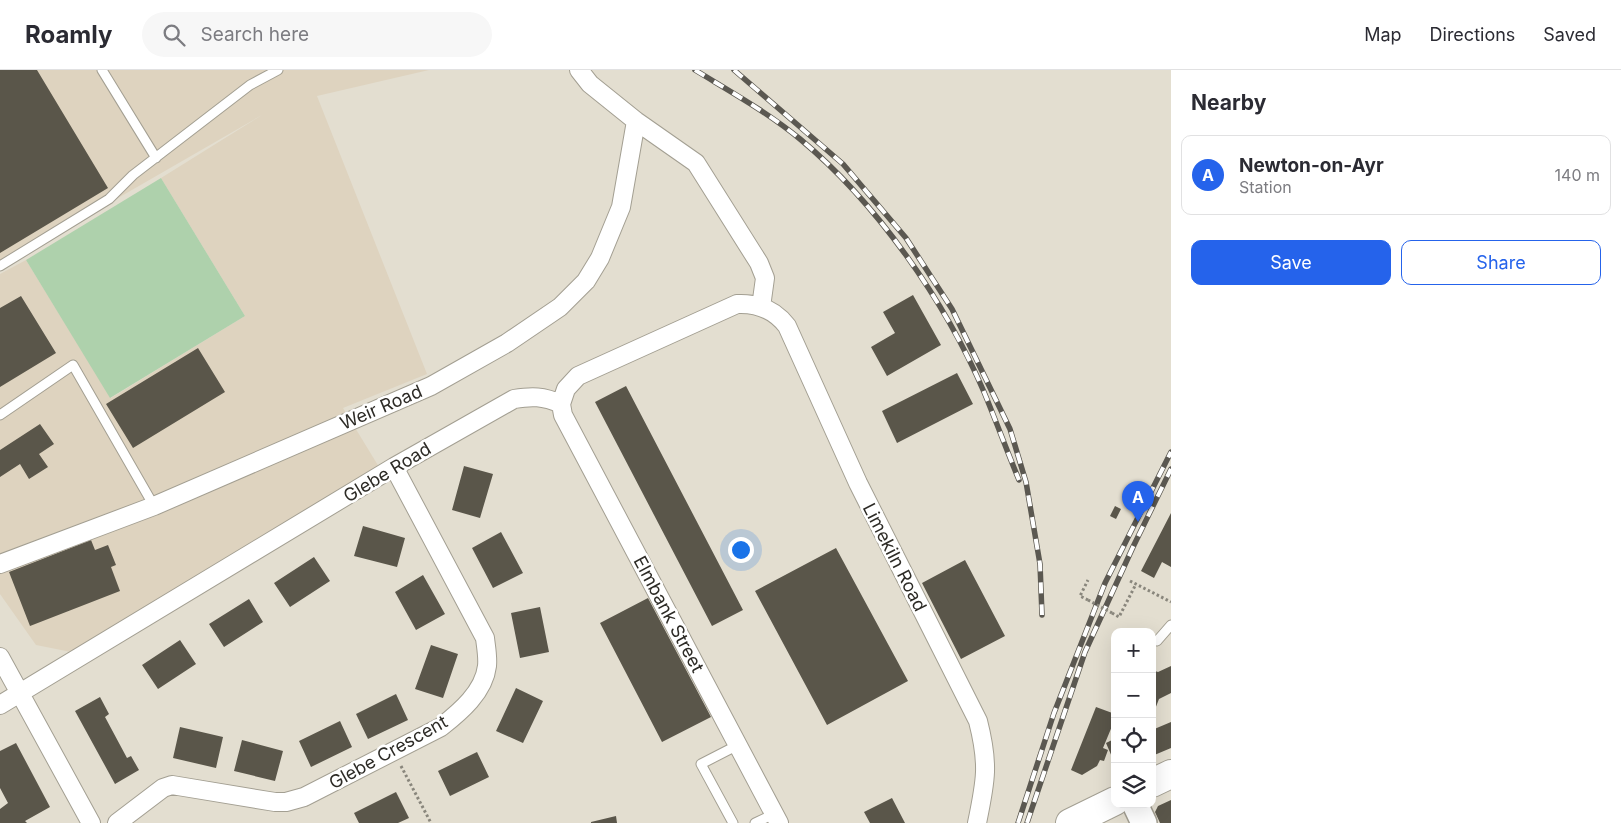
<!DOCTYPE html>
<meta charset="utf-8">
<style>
:root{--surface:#fff;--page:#f7f7f7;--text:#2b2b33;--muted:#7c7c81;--line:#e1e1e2;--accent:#2563eb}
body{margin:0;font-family:Inter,sans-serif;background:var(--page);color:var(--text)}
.controls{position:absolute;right:15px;bottom:15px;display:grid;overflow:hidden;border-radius:10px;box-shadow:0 5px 20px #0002}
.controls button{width:45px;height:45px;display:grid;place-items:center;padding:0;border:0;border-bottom:1px solid var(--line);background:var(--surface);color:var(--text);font:25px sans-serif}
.you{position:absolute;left:740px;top:479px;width:18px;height:18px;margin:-12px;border:4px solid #fff;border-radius:50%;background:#1a73e8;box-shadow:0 0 0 8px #1a73e833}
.badge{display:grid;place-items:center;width:32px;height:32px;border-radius:50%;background:var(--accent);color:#fff;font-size:16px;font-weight:700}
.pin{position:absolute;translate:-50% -41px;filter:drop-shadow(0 1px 2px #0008)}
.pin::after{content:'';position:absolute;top:26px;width:18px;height:15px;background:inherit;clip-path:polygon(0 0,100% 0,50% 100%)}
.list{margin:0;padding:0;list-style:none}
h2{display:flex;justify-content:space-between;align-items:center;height:65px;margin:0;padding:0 20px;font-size:21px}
h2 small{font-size:16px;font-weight:400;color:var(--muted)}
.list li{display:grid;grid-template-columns:32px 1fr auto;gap:15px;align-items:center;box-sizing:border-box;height:80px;margin:0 10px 10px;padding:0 10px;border:1px solid var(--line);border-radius:10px}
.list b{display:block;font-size:19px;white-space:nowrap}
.list p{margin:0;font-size:16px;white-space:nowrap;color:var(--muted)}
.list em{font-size:16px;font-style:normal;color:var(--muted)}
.actions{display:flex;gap:10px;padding:15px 20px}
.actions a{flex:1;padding:11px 0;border:1px solid var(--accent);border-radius:10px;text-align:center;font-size:18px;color:var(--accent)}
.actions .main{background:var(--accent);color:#fff}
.icon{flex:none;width:28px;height:28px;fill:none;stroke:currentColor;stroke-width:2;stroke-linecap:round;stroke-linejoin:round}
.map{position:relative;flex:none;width:1171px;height:753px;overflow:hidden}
header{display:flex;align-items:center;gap:30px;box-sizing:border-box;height:70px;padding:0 25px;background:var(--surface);border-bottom:1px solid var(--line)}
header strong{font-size:24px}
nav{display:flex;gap:28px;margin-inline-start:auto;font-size:18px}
.search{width:350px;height:45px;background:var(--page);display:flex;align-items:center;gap:12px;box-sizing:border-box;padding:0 18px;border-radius:28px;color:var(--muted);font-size:19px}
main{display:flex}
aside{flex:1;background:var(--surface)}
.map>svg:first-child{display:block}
.industrial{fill:#ded3bf}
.green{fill:#aed1ac}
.building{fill:#5a564a}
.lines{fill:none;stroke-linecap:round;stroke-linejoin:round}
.lane-casing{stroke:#a39f92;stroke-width:11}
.street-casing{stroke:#a39f92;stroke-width:20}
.secondary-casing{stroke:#a39f92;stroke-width:28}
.primary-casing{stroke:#a39f92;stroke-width:30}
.path{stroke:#89867c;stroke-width:3;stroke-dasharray:2.5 2.5;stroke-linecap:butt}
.lane{stroke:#fff;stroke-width:9}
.street{stroke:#fff;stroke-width:18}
.secondary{stroke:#fff;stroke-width:25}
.primary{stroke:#fff;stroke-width:28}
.rail-casing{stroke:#5b5851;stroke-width:5.5}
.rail{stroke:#fff;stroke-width:4;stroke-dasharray:11;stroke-linecap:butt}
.path-bridge{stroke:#89867c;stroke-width:3;stroke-dasharray:2.5 2.5;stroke-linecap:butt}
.labels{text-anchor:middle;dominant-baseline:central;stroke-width:5;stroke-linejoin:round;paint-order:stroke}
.street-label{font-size:18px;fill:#2d2b26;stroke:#fff}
</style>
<header>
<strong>Roamly</strong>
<div class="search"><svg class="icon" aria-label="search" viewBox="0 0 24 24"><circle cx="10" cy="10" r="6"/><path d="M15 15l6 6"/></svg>Search here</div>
<nav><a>Map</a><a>Directions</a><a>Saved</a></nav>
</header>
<main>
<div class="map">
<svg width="1171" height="753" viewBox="0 0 1171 753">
<rect width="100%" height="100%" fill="#e3ded0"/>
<path class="industrial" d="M0,0H429L317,26L427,304L343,338L379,397L71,582L36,575L0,524V204L26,190L111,328L245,246L161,108L262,45L0,196Z"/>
<path class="green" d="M161,108L245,246L110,328L26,190Z"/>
<path class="building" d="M0,0H37L108,118L0,183Z
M913,225L941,275L887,306L871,277L895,263L883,242Z
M21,226L56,283L0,317V238Z
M198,278L225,322L133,378L106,334Z
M957,303L973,334L897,373L882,341Z
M626,316L743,540L712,556L595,332Z
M40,354L54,374L39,384L48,397L29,409L20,394L0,407V380Z
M464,396L493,404L480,448L452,440Z
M1115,436L1121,439L1116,449L1110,446Z
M1171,443V497L1162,492L1154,508L1141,501Z
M363,456L405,468L397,497L354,486Z
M501,462L523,503L493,518L472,478Z
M91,470L95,480L108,475L116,495L111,497L120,521L30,556L9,502Z
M836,478L908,611L827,655L755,521Z
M314,487L330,511L290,537L274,513Z
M965,490L1005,566L961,589L922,513Z
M423,505L445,544L416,560L395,522Z
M648,528L711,647L662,672L600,553Z
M249,529L263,552L224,577L209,554Z
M540,537L549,582L520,588L511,543Z
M180,570L196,594L158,619L142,595Z
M431,575L458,584L443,628L415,619Z
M1171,596V623L1159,629L1152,647V600L1158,602Z
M516,618L543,631L523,673L496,661Z
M396,624L408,650L368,669L356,644Z
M100,627L109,644L105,647L127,688L131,686L139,700L115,714L75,641Z
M1096,637L1115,644V649L1103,678L1108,680L1104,691L1100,690L1097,696L1082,705L1071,700Z
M340,651L352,677L311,697L299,671Z
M1171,652V678L1152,686V660Z
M180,657L223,667L216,698L173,688Z
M242,670L283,681L275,711L234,701Z
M1112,670L1115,675V694L1106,673Z
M16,673L50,737L25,751L27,753H0V739L8,733L0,718V681Z
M477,682L489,707L450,726L438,701Z
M396,722L409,748L398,753H359L354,743Z
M892,728L905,753H870L864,742Z
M1171,730V753H1160L1155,742L1158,736Z
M616,746L617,753H591V752Z"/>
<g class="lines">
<g class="lane-casing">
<path id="lane" d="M102,0L156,88
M0,196L109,129L133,105L250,15L278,0
M0,345L73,295L154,436
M1157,571L1171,555
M733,753L701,694L738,675
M755,753L774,744"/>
</g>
<g class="street-casing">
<path id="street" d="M579,0L590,14L636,51L696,93L759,193L765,208L761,237
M561,334L563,345L779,753
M0,494L154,436L431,316L507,273L560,237L586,211L600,188L621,137L636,51
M0,587L91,753
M0,635L394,397L514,329C532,326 543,326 561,334L566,319L578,306L737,234C757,233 774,239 787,256L858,413L978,651C989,694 986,710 977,753
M117,753L163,718L172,715L275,732H286L304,727L441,657C460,642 484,622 487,596C488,587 486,577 485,568L394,397"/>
</g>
<g class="secondary-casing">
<path id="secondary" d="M1135,734L1144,753"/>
</g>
<g class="primary-casing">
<path id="primary" d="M1152,713L1171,704
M1070,753L1115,731"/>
</g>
<path class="path" d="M1130,511L1171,532
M1088,530L1080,526L1088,510
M1112,543L1119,547L1136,514
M401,696L431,753"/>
<use href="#lane" class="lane"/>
<use href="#street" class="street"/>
<use href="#secondary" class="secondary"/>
<use href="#primary" class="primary"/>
<g class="rail-casing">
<path id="rail" d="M695,0C731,22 767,42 800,69C876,132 945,231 984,322C996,351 1007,381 1019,410
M734,0L843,94L906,168L952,239L1010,359L1026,412L1040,494L1042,545
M1018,753L1054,643L1105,513L1171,382
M1027,753L1085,582L1133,477L1171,399"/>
</g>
<use href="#rail" class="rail"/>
<path class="path-bridge" d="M1088,530L1112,543"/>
</g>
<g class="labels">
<g class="street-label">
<text transform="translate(381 337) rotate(-23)">Weir Road</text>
<text transform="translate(387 402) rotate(-31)">Glebe Road</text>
<text transform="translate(895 487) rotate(63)">Limekiln Road</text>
<text transform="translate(669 544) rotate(62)">Elmbank Street</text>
<text transform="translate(388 682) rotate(-29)">Glebe Crescent</text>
</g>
</g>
</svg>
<div class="controls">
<button>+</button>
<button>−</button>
<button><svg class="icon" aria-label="locate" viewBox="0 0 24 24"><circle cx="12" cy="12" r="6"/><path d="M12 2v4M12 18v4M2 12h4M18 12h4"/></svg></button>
<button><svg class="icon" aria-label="layers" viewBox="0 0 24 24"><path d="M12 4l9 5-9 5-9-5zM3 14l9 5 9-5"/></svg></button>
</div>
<div class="you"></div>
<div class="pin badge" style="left:1138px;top:452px">A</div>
</div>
<aside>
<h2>Nearby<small></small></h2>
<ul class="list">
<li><span class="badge">A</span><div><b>Newton-on-Ayr</b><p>Station</p></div><em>140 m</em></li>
</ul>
<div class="actions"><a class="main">Save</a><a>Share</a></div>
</aside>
</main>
